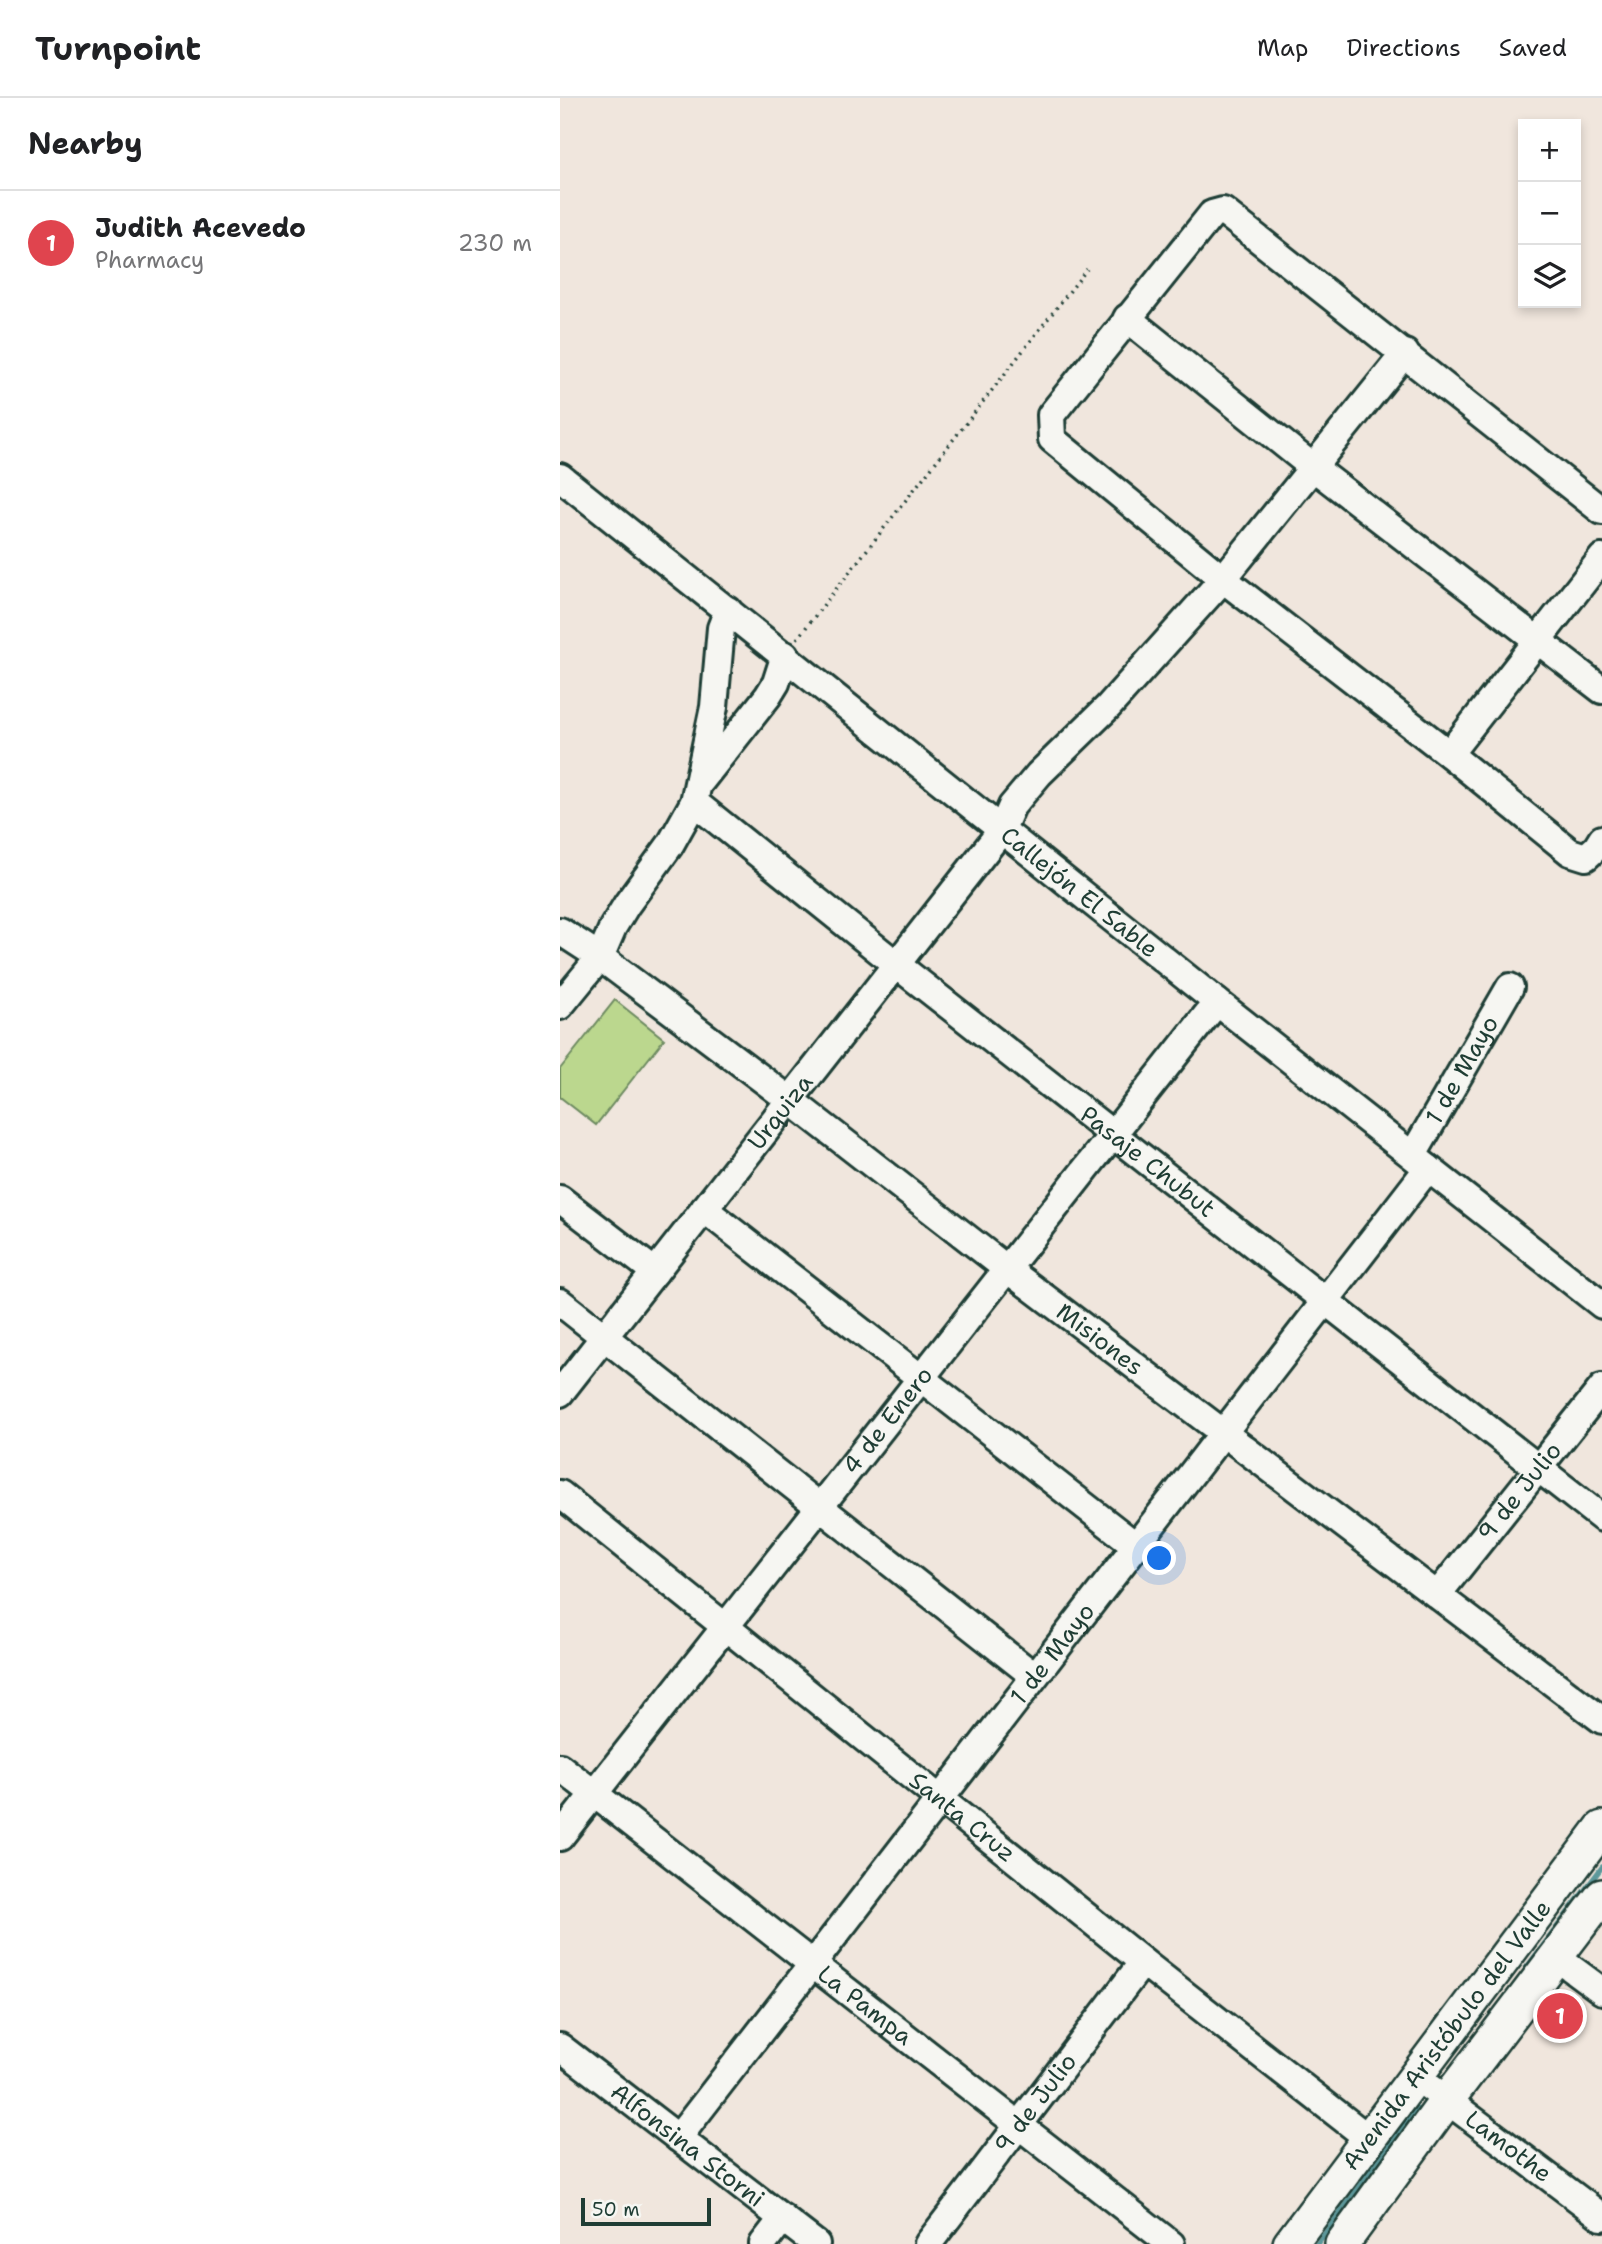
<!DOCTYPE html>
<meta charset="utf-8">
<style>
:root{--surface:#fff;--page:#f6f6f6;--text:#202124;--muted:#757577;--line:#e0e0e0;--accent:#111827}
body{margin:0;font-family:"Shantell Sans",sans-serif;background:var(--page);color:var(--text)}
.controls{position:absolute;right:21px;top:21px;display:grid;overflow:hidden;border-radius:0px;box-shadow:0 4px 10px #0003}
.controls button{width:63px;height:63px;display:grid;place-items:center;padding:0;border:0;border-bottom:2px solid var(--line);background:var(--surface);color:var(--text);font:35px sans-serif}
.scale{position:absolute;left:21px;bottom:18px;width:130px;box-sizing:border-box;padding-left:7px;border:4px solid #1f3d34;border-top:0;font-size:19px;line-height:24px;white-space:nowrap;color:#1f3d34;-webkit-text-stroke:5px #f6f6f2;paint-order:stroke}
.you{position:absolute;left:600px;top:1461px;width:24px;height:24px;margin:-18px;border:5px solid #fff;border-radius:50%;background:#1a73e8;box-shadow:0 0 0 10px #1a73e833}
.badge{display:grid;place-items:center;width:46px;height:46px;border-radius:50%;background:var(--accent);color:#fff;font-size:23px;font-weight:700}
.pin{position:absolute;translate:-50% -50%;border:4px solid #fff;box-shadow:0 2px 7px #0006}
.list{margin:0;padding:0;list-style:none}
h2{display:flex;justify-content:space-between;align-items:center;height:91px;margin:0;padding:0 28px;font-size:30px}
h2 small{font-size:23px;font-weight:400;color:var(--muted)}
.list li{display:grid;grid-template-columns:46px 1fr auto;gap:21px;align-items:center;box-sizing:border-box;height:105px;padding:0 28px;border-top:2px solid var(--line)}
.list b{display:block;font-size:26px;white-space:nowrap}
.list p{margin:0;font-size:23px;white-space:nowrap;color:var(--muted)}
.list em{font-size:23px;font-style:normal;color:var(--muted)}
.icon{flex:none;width:38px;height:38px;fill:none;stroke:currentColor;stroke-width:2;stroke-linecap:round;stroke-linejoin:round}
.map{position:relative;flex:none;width:1042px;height:2146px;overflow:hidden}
header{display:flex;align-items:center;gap:42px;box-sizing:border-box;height:98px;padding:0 35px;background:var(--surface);border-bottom:2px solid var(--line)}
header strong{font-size:33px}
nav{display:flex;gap:38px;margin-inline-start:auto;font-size:24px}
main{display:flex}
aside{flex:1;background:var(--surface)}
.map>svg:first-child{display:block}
.green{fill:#bbd78e;stroke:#6d8a61;stroke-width:2}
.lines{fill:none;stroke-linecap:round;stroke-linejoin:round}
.stream{stroke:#5c989b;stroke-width:5}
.minor-casing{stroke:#1f3d34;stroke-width:32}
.major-casing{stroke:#1f3d34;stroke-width:38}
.path{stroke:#1f3d34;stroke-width:3.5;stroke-dasharray:2 5;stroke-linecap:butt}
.minor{stroke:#f6f6f2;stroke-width:26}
.major{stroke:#f6f6f2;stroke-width:33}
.labels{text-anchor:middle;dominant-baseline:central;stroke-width:7;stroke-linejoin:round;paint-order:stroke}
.street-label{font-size:24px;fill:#1f3d34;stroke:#f6f6f2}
</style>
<header>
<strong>Turnpoint</strong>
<nav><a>Map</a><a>Directions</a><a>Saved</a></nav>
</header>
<main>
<aside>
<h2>Nearby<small></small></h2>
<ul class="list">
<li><span class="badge" style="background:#e0444e">1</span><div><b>Judith Acevedo</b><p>Pharmacy</p></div><em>230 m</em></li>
</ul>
</aside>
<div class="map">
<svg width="1042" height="2146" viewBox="0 0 1042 2146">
<rect width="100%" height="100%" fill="#f0e6dd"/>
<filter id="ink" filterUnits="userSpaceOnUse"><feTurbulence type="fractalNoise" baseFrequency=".0143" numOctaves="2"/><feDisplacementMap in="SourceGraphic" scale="14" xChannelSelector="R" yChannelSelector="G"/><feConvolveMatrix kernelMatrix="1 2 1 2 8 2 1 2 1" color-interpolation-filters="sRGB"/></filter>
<g filter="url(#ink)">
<path class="green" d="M55,902L104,941L36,1027L0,999V971Z"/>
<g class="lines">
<path class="stream" d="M966,1870L1042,1769
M757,2146L857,2011"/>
<g class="minor-casing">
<g id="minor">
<path d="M567,220L754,370L1042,592"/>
<path id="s1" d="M0,379L657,904L1042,1207"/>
<path d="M1042,413L663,113L652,116L491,317L492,341L663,481L889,656L1010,754L1026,759L1037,749L1042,741"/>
<path d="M889,656L1042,460"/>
<path d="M141,683L208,598L216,585L225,557"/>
<path id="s2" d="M134,704L337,867L1042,1420"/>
<path id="s3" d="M0,833L40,859L230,1002L447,1171L1042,1622"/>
<path d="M0,908L40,859L53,829L67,806L110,747L134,704L154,609L161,530L168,512"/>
<path id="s4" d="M853,1057L950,889"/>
<path d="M0,1101L95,1174"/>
<path d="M144,1111L575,1447"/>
<path d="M0,1204L474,1578"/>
<path id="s5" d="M0,1295L441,733L452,708L479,676L548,609L663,481L845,255"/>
<path id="s6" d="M0,1396L583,1864L808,2040"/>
<path id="s7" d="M878,1496L1042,1290"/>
<path id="s8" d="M0,1669L611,2146"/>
<path id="s9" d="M0,1739L657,904"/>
<path d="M996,1859L1042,1893"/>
<path id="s10" d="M0,1949L256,2146"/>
<path id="s11" d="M855,1978L1042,2119"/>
<path id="s12" d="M118,2040L868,1070"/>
<path d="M203,2146L223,2120"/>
<path id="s13" d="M368,2146L583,1864"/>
</g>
</g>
<g class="major-casing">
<g id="major">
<path id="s14" d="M730,2146L1042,1730"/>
<path d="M782,2146L887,2002L1042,1798"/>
</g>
</g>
<path class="path" d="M237,541L527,171"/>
<use href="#minor" class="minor"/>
<use href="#major" class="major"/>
</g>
</g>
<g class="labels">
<g class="street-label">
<text stroke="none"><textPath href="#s1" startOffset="665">Callejón El Sable</textPath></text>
<text stroke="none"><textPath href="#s4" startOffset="98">1 de Mayo</textPath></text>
<text stroke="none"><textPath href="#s5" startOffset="357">Urquiza</textPath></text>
<text stroke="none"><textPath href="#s2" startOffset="579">Pasaje Chubut</textPath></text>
<text stroke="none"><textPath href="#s3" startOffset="677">Misiones</textPath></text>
<text stroke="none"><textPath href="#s9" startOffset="530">4 de Enero</textPath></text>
<text stroke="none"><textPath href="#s7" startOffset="131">9 de Julio</textPath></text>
<text stroke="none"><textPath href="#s12" startOffset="612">1 de Mayo</textPath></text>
<text stroke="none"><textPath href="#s6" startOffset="516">Santa Cruz</textPath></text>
<text stroke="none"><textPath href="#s8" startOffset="387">La Pampa</textPath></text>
<text stroke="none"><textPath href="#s14" startOffset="261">Avenida Aristóbulo del Valle</textPath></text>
<text stroke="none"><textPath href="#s13" startOffset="177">9 de Julio</textPath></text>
<text stroke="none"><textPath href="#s10" startOffset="161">Alfonsina Storni</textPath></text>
<text stroke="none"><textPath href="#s11" startOffset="117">Lamothe</textPath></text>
</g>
</g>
</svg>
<div class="controls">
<button>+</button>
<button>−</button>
<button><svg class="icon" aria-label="layers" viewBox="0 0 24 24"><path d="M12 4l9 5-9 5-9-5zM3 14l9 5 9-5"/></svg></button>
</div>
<div class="scale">50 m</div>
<div class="you"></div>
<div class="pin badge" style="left:1000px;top:1918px;background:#e0444e">1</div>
</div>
</main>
